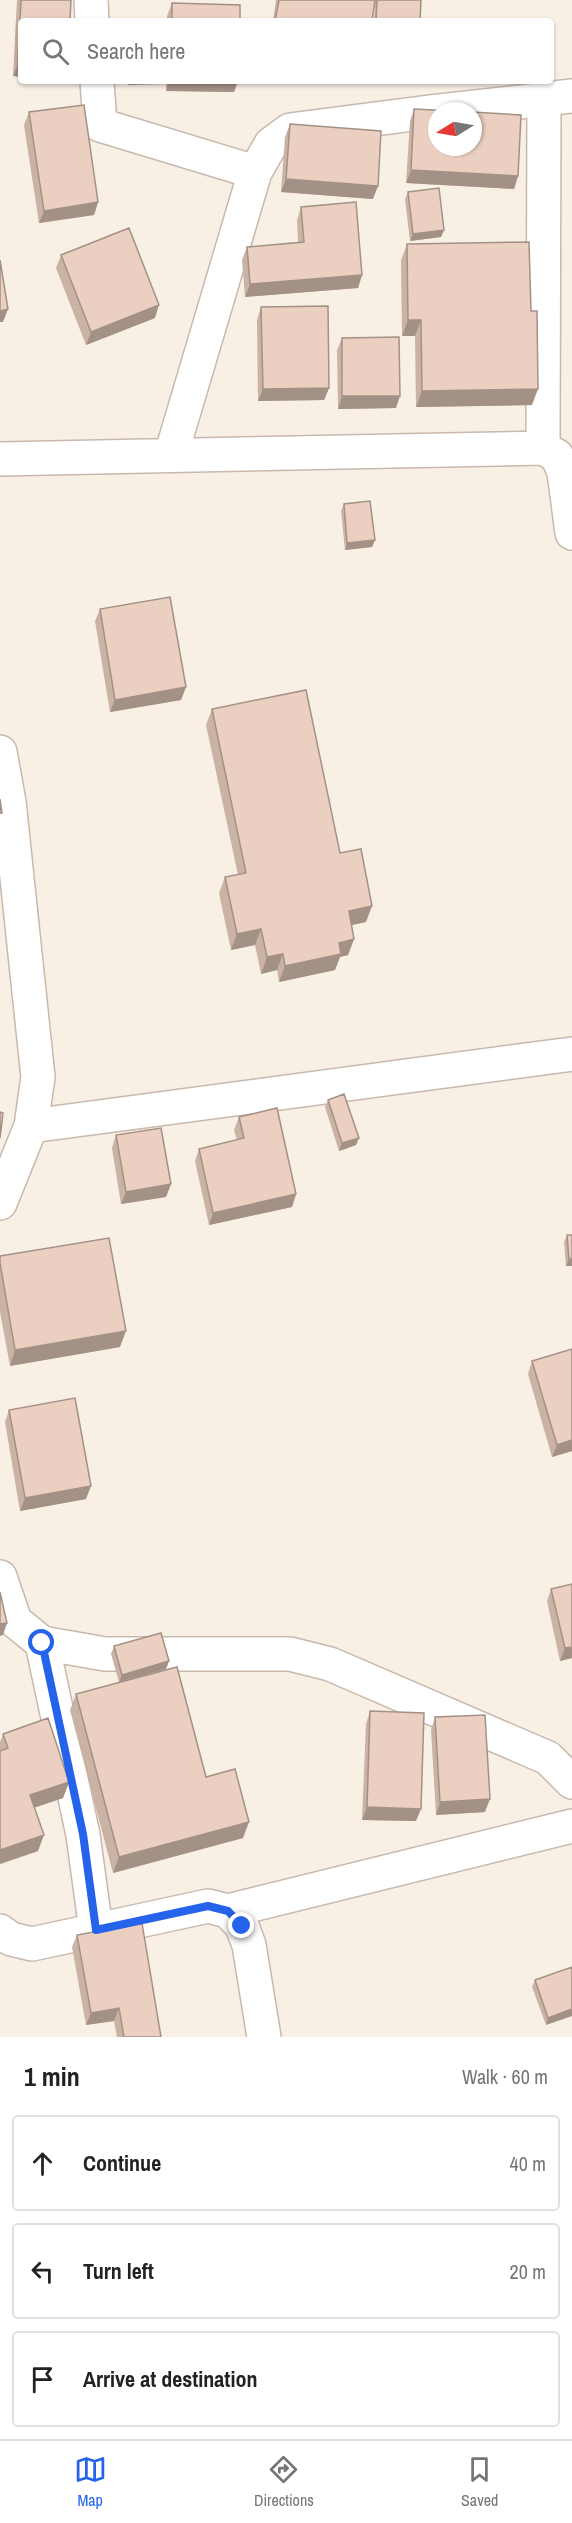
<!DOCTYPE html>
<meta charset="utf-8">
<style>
:root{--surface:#fff;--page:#f2f2f2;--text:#222;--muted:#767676;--line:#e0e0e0;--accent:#2563eb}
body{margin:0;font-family:"Archivo Narrow",sans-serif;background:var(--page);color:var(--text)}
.compass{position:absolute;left:428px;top:102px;width:54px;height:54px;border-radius:50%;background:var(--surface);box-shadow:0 2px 4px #0004;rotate:259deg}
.stop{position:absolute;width:18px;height:18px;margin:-14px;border:4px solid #2563eb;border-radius:50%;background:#fff}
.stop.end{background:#2563eb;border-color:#fff;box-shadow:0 2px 6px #0008}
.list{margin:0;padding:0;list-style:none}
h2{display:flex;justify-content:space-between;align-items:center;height:78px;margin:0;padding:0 24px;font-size:26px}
h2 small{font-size:20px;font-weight:400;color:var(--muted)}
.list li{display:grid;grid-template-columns:39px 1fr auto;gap:18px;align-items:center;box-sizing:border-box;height:96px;margin:0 12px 12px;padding:0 12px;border:2px solid var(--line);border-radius:6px}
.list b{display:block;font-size:22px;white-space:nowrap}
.list em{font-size:20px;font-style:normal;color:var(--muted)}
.icon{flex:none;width:33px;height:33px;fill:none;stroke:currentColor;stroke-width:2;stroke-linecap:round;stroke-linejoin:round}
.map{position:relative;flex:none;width:572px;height:2037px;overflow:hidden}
.search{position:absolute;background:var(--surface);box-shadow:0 2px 4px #0004;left:18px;right:18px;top:18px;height:66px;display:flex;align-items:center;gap:15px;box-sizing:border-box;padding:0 21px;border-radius:6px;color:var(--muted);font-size:22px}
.sheet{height:402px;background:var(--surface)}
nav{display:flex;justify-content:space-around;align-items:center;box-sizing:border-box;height:84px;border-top:2px solid var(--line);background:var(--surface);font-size:16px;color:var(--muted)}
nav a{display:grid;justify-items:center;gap:3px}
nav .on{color:var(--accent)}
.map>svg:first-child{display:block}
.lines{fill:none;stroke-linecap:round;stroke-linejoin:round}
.street-casing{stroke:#c8b8ad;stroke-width:36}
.street{stroke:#fff;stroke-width:33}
.wall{fill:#cab2a5}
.shaded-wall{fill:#a49186}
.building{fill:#ebcfc0;stroke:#a49186;stroke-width:1.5}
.route{stroke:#2563eb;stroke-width:8}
</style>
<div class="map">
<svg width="572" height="2037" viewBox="0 0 572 2037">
<rect width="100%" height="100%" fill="#f9f0e5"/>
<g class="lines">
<g class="street-casing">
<path id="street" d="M91,0L92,21
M97,81L100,125L255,172
M440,111L572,96
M543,448L544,99
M171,455L255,172L271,144L290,130L437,111
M0,459L543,448L557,456L564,472L572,533
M0,752L9,802L38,1077L31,1126L0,1203
M31,1126L572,1054
M0,1577L15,1621L42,1643L105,1654H290L330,1664L548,1758L572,1782
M42,1643L83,1835L96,1930
M228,1911L572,1826
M0,1931L11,1939L32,1944L208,1906L228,1911L242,1926L249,1945L264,2037"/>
</g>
<use href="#street" class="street"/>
</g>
<path class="wall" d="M17,0H71L21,77L13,76Z
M276,0H421L420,21H374L375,2L372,21H273Z
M172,3L240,21H167V16Z
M166,81H238L234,92L166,91Z
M414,109L518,176L514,189L406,183L410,121Z
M29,112L98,202L94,215L39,223L24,125Z
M290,124L373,199L281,192L285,137Z
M408,192L444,230L441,237L410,241L405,199Z
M301,207L362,275L358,288L245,297L242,260L247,247L298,242L297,220Z
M407,244L532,405L416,407L415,336H402L401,260Z
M61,255L155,318L86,345L56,268Z
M261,307L329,388L324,400L258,401L257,320Z
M342,338L396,408L338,409L337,350Z
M344,504L375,540L372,547L345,550L341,511Z
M100,609L186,687L181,700L110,712L95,621Z
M212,709L340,853L366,922L351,925L354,939L348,955L340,957L335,970L279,982L277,970L261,974L255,945L231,950L219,893L225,877L238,875L206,725Z
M328,1100L359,1138L356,1145L339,1151L325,1107Z
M239,1117L296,1194L292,1207L209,1225L195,1161L199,1149L237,1140L234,1130Z
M116,1135L171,1184L166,1197L121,1204L112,1148Z
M567,1235L572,1266H566L564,1242Z
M0,1256L120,1347L10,1366L0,1312Z
M572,1349V1451L552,1457L528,1374L532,1361Z
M9,1410L86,1499L20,1511L5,1422Z
M551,1589L572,1658L560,1661L547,1601Z
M114,1646L169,1661L166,1669L119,1682L111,1654Z
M76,1694L206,1777L243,1838L113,1873L70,1710Z
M370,1711L416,1821L362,1820L366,1724Z
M435,1717L485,1812L436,1815L431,1730Z
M3,1734L69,1782L63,1798L34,1808L38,1851L0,1864V1742Z
M77,1935L161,2037H117L114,2021L86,2025L72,1947Z
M572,1967L546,2025L532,1987L535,1980Z"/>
<path class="shaded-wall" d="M18,64H21V77L13,76Z
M130,81H165L164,84L128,85Z
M169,81H238L234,92L166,91Z
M411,170L518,176L514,189L406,183Z
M286,179L378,186L373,199L281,192Z
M98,202L94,215L39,223L44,211Z
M444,230L441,237L410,241L413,234Z
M362,275L358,288L245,297L250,284Z
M159,305L155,318L86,345L91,332Z
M8,309L3,322H0V311Z
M408,320H421L415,336H402Z
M329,388L324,400L258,401L263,389Z
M538,389L532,405L416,407L422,391Z
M342,396H400L396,408L338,409Z
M375,540L372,547L345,550L347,543Z
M186,687L181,700L110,712L115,700Z
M372,906L366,922L343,927L349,911Z
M261,929L255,945L231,950L237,934Z
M354,939L348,955L340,957L335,970L279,982L285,966L339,943Z
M283,954L277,970L261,974L267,957Z
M359,1138L356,1145L339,1151L342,1143Z
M171,1184L166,1197L121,1204L126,1192Z
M296,1194L292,1207L209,1225L213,1213Z
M569,1259H572V1266H566Z
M126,1331L120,1347L10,1366L15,1350Z
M572,1440V1451L552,1457L557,1445Z
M91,1486L86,1499L20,1511L25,1498Z
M7,1623L3,1635L0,1636V1624Z
M572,1647V1658L560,1661L565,1648Z
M169,1661L166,1669L119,1682L122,1675Z
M69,1782L63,1798L24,1811L30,1795Z
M490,1799L485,1812L436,1815L440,1802Z
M367,1807L421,1809L416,1821L362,1820Z
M249,1822L243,1838L113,1873L119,1857Z
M44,1835L38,1851L0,1864V1850Z
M119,2008L114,2021L86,2025L91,2013Z
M572,2009V2016L546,2025L548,2018Z"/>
<path class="building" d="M21,0H71L70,21H21V64H18Z
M279,0H375L372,21H275Z
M377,0H421L420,21H376Z
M172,3L240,5V21H172Z
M84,105L98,202L44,211L29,112Z
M414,109L455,111H437V147H473V112L521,115L518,176L411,170Z
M290,124L381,131L378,186L286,179Z
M439,188L444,230L413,234L408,192Z
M356,202L362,275L250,284L247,247L304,242L301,207Z
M129,228L159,305L91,332L61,255Z
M529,242L531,311H537L538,389L422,391L421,320H408L407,244Z
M0,260L8,309L0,311Z
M328,306L329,388L263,389L261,307Z
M399,337L400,396H342V338Z
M370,501L375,540L347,543L344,504Z
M170,597L186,687L115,700L100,609Z
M306,690L340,853L361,849L372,906L349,911L354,939L339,943L341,954L285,966L283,954L267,957L261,929L237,934L225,877L246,873L212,709Z
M0,799L2,813H0Z
M344,1094L359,1138L342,1143L328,1100Z
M277,1108L296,1194L213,1213L199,1149L244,1138L239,1117Z
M0,1112L3,1113L0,1138Z
M161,1128L171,1184L126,1192L116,1135Z
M567,1235H572V1259H569Z
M109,1238L126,1331L15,1350L0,1263V1256Z
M572,1349V1440L557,1445L532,1361Z
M75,1398L91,1486L25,1498L9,1410Z
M572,1584V1647L565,1648L551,1589Z
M0,1592L7,1623L0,1624Z
M161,1633L169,1661L122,1675L114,1646Z
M177,1667L206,1777L235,1769L249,1822L119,1857L76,1694Z
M370,1711L424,1713L421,1809L367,1807Z
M485,1715L490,1799L440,1802L435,1717Z
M48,1718L69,1782L30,1795L44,1835L0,1850V1751L8,1748L3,1734Z
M142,1923L161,2037H124L119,2008L91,2013L77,1935Z
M572,1967V2009L548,2018L535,1980Z"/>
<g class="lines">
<path class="route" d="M42,1643L83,1834L96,1930L208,1906L228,1911L242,1926"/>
</g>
</svg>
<svg class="compass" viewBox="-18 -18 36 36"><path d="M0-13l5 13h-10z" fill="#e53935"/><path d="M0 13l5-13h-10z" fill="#767676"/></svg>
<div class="stop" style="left:42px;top:1643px"></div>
<div class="stop end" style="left:242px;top:1926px"></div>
<div class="search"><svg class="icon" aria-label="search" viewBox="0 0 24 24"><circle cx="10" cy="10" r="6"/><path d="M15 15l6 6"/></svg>Search here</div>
</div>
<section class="sheet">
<h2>1 min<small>Walk · 60 m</small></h2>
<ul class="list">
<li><svg class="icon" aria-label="ahead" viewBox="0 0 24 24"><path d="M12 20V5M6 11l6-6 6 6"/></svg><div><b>Continue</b></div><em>40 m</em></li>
<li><svg class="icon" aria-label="left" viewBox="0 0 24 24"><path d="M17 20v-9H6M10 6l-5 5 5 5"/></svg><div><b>Turn left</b></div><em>20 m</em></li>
<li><svg class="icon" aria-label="arrive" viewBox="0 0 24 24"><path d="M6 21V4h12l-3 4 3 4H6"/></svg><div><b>Arrive at destination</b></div></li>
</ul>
</section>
<nav>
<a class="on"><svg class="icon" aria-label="map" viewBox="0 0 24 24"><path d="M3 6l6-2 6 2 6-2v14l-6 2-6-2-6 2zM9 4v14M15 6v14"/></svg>Map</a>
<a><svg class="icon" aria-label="directions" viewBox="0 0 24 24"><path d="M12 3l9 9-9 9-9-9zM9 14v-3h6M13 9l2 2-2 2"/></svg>Directions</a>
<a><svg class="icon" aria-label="saved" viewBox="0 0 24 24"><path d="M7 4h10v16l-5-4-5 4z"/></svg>Saved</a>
</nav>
